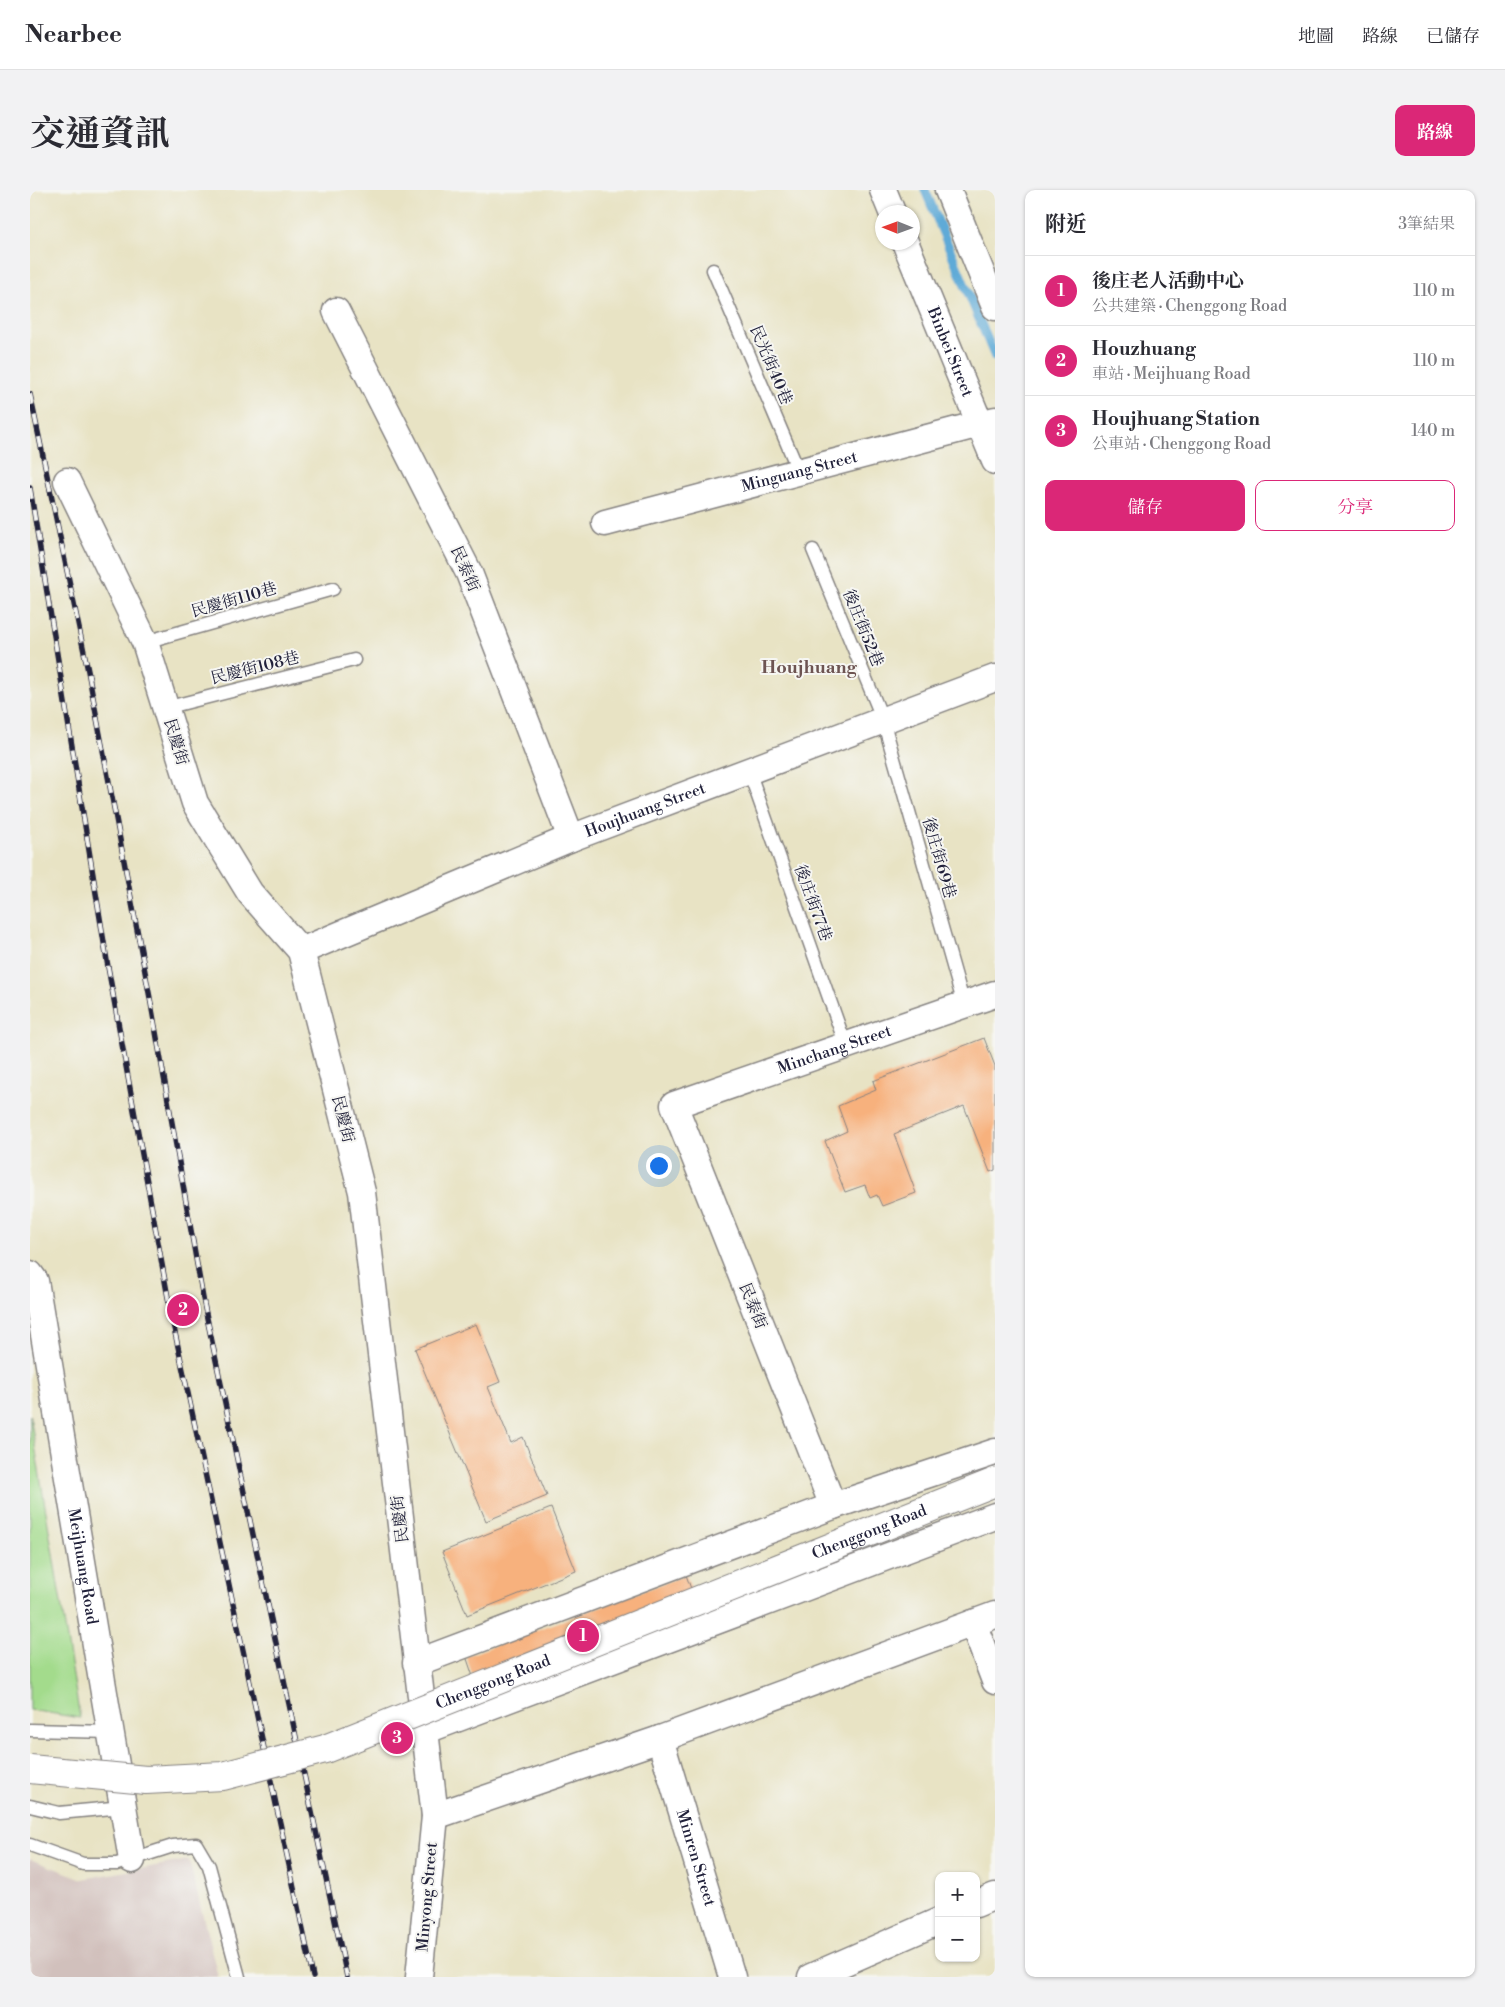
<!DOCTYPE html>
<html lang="zh-TW">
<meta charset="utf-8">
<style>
:root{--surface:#fff;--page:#f2f2f3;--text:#2b2b33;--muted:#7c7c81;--line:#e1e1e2;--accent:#db2777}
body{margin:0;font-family:"Libre Bodoni","Noto Serif TC",serif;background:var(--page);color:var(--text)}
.controls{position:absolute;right:15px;bottom:15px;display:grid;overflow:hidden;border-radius:10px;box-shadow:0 1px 4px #0004}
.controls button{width:45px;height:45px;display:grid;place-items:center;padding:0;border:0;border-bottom:1px solid var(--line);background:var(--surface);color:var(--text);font:25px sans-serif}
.compass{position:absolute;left:845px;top:15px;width:45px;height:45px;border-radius:50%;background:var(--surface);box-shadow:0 1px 4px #0004;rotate:271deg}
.you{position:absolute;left:628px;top:975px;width:18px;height:18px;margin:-12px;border:4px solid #fff;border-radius:50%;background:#1a73e8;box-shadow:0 0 0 8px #1a73e833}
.badge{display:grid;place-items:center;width:32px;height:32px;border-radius:50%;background:var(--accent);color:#fff;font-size:16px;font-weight:700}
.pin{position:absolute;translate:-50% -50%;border:2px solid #fff;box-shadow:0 1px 5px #0006}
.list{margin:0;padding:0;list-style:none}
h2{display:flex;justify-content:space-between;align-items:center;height:65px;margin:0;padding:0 20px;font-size:21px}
h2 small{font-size:16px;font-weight:400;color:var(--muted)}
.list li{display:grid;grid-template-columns:32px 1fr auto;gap:15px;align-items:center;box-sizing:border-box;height:70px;padding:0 20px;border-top:1px solid var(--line)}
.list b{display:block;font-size:19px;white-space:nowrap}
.list p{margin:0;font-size:16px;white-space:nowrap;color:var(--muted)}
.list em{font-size:16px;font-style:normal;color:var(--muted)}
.actions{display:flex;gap:10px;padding:15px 20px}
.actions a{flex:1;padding:11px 0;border:1px solid var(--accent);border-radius:10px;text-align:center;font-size:18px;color:var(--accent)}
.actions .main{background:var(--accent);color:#fff}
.map{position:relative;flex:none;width:965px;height:1787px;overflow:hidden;border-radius:10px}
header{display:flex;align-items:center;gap:30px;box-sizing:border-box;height:70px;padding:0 25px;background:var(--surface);border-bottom:1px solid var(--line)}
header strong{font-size:24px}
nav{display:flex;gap:28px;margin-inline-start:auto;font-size:18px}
.intro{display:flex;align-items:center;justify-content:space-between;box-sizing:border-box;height:120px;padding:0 30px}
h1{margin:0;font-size:35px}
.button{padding:12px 22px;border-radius:10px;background:var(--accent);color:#fff;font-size:18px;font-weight:700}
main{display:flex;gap:30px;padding:0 30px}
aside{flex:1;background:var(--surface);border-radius:10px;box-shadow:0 1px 4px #0004}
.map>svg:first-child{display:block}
.industrial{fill:#d1c0bc}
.green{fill:#a3db8c;stroke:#627e64}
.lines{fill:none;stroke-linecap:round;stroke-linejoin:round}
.stream{stroke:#5eaad7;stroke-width:9}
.building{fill:#f7b17d}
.lane-casing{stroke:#858280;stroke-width:15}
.street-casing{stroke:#858280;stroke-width:29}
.lane{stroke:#fff;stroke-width:12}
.street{stroke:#fff;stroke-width:26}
.rail-casing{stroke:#22223b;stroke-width:5.5}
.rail{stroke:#f6f6f2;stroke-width:4;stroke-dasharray:11;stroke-linecap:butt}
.secondary-bridge-casing{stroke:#858280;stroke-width:30;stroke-linecap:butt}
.secondary-bridge{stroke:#fff;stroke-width:28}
.labels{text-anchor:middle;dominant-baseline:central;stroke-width:4;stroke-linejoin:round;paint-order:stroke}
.street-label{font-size:16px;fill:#22223b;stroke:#f6f6f2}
.neighbourhood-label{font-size:18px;font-weight:bold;fill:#6d5452;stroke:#f6f6f2}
</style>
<header>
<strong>Nearbee</strong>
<nav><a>地圖</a><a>路線</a><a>已儲存</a></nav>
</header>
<div class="intro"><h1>交通資訊</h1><a class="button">路線</a></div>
<main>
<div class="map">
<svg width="965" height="1787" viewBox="0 0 965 1787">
<rect width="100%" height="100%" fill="#f6f6f2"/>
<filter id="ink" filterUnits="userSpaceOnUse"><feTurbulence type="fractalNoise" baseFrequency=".02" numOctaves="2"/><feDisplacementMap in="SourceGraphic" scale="10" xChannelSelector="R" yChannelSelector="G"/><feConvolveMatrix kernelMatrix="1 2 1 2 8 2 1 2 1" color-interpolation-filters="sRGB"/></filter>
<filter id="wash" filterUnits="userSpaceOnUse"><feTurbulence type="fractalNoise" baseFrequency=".0096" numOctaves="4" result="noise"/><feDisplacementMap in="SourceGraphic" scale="20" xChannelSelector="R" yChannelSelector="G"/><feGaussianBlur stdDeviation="1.12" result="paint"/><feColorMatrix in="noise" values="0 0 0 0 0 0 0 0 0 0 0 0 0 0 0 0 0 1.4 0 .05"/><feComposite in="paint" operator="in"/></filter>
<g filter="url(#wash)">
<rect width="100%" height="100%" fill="#e8e3c4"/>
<path class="industrial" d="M0,1669L53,1689L159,1670L188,1787H0Z"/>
<path class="green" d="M0,1225L50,1528L0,1520Z"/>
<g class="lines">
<path class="stream" d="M895,0L965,167"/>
</g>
<g id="blocks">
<path class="building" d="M954,848L965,876V980L960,982L934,916L864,944L886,1003L852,1016L847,1005L840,1008L835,995L815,1002L795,951L817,941L808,916L846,900L843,891Z
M446,1134L470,1192L458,1197L481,1253L493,1247L517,1306L456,1331L385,1159Z
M521,1318L546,1381L437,1425L412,1362Z
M656,1385L671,1426L450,1507L436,1466Z"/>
</g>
</g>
<g filter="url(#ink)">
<use href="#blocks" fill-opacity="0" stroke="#858280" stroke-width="1"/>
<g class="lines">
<g class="lane-casing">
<path id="lane" d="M683,80L769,282
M783,360L853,530L934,815
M115,452L303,399
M135,518L324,470
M719,581L816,856
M0,1540L80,1542
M0,1616L29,1623L93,1617
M0,1655L53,1674H87L143,1656L166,1654L179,1676L209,1787"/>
</g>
<g class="street-casing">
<g id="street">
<path d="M853,0L862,22"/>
<path d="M918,0L965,117"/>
<path id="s1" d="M875,52L965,271"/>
<path d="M306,121L439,383L541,648"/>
<path d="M37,291L115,452L165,613L220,703L271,761L332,1002L405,1626L389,1787"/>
<path id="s2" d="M575,333L965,230"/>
<path id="s3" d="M271,761L541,648L965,488"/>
<path id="s4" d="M0,1084L5,1091L102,1670"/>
<path id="s5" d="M803,1316L644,915L965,804"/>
<path d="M943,1433L965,1491"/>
<path d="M386,1473L803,1316L965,1262"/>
<path d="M394,1541L965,1326"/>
<path id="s6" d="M630,1549L702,1787"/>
<path d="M405,1626L630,1549L965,1425"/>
<path d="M946,1714L965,1706"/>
<path d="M781,1787L909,1731"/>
</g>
</g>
<use href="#lane" class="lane"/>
<use href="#street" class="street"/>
<g class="rail-casing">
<path id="rail" d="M0,204L58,481L120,808L174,1114L317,1787
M0,298L78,777L141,1124L283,1787"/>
</g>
<use href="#rail" class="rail"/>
<g class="secondary-bridge-casing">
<g id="secondary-bridge">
<path id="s7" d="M0,1579L116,1590L193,1586L295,1559L965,1292"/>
</g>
</g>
<use href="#secondary-bridge" class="secondary-bridge"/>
</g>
</g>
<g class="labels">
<g class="street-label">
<text stroke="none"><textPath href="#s1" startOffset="119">Binbei Street</textPath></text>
<text transform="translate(741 175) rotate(67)">民光街40巷</text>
<text stroke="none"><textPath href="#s2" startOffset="201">Minguang Street</textPath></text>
<text transform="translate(435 379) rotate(66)">民泰街</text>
<text transform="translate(204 410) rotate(-16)">民慶街110巷</text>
<text transform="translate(833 438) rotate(68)">後庄街52巷</text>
<text transform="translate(225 478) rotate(-14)">民慶街108巷</text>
<text transform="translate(146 552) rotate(73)">民慶街</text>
<text stroke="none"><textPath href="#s3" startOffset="372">Houjhuang Street</textPath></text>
<text transform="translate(909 668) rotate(74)">後庄街69巷</text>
<text transform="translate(783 713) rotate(70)">後庄街77巷</text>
<text stroke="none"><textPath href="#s5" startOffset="601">Minchang Street</textPath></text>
<text transform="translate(313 929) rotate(76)">民慶街</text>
<text transform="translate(723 1116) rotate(68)">民泰街</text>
<text transform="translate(370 1329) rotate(-97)">民慶街</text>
<text stroke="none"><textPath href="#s7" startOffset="885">Chenggong Road</textPath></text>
<text stroke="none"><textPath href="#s4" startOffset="298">Meijhuang Road</textPath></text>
<text stroke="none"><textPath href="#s7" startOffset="480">Chenggong Road</textPath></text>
<text stroke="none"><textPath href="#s6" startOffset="124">Minren Street</textPath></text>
<text transform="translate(397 1707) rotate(-85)">Minyong Street</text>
</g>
<g class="neighbourhood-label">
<text x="779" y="477">Houjhuang</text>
</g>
</g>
</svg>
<div class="controls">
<button>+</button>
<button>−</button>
</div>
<svg class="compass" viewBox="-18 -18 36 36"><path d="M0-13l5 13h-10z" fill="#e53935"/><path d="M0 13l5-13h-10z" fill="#7c7c81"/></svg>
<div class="you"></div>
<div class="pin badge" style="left:553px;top:1446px">1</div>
<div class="pin badge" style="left:153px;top:1120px">2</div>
<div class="pin badge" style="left:367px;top:1548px">3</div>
</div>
<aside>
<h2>附近<small>3筆結果</small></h2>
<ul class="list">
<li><span class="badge">1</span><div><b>後庄老人活動中心</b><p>公共建築 · Chenggong Road</p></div><em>110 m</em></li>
<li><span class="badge">2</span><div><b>Houzhuang</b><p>車站 · Meijhuang Road</p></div><em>110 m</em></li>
<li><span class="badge">3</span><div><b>Houjhuang Station</b><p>公車站 · Chenggong Road</p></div><em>140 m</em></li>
</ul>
<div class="actions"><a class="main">儲存</a><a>分享</a></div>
</aside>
</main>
